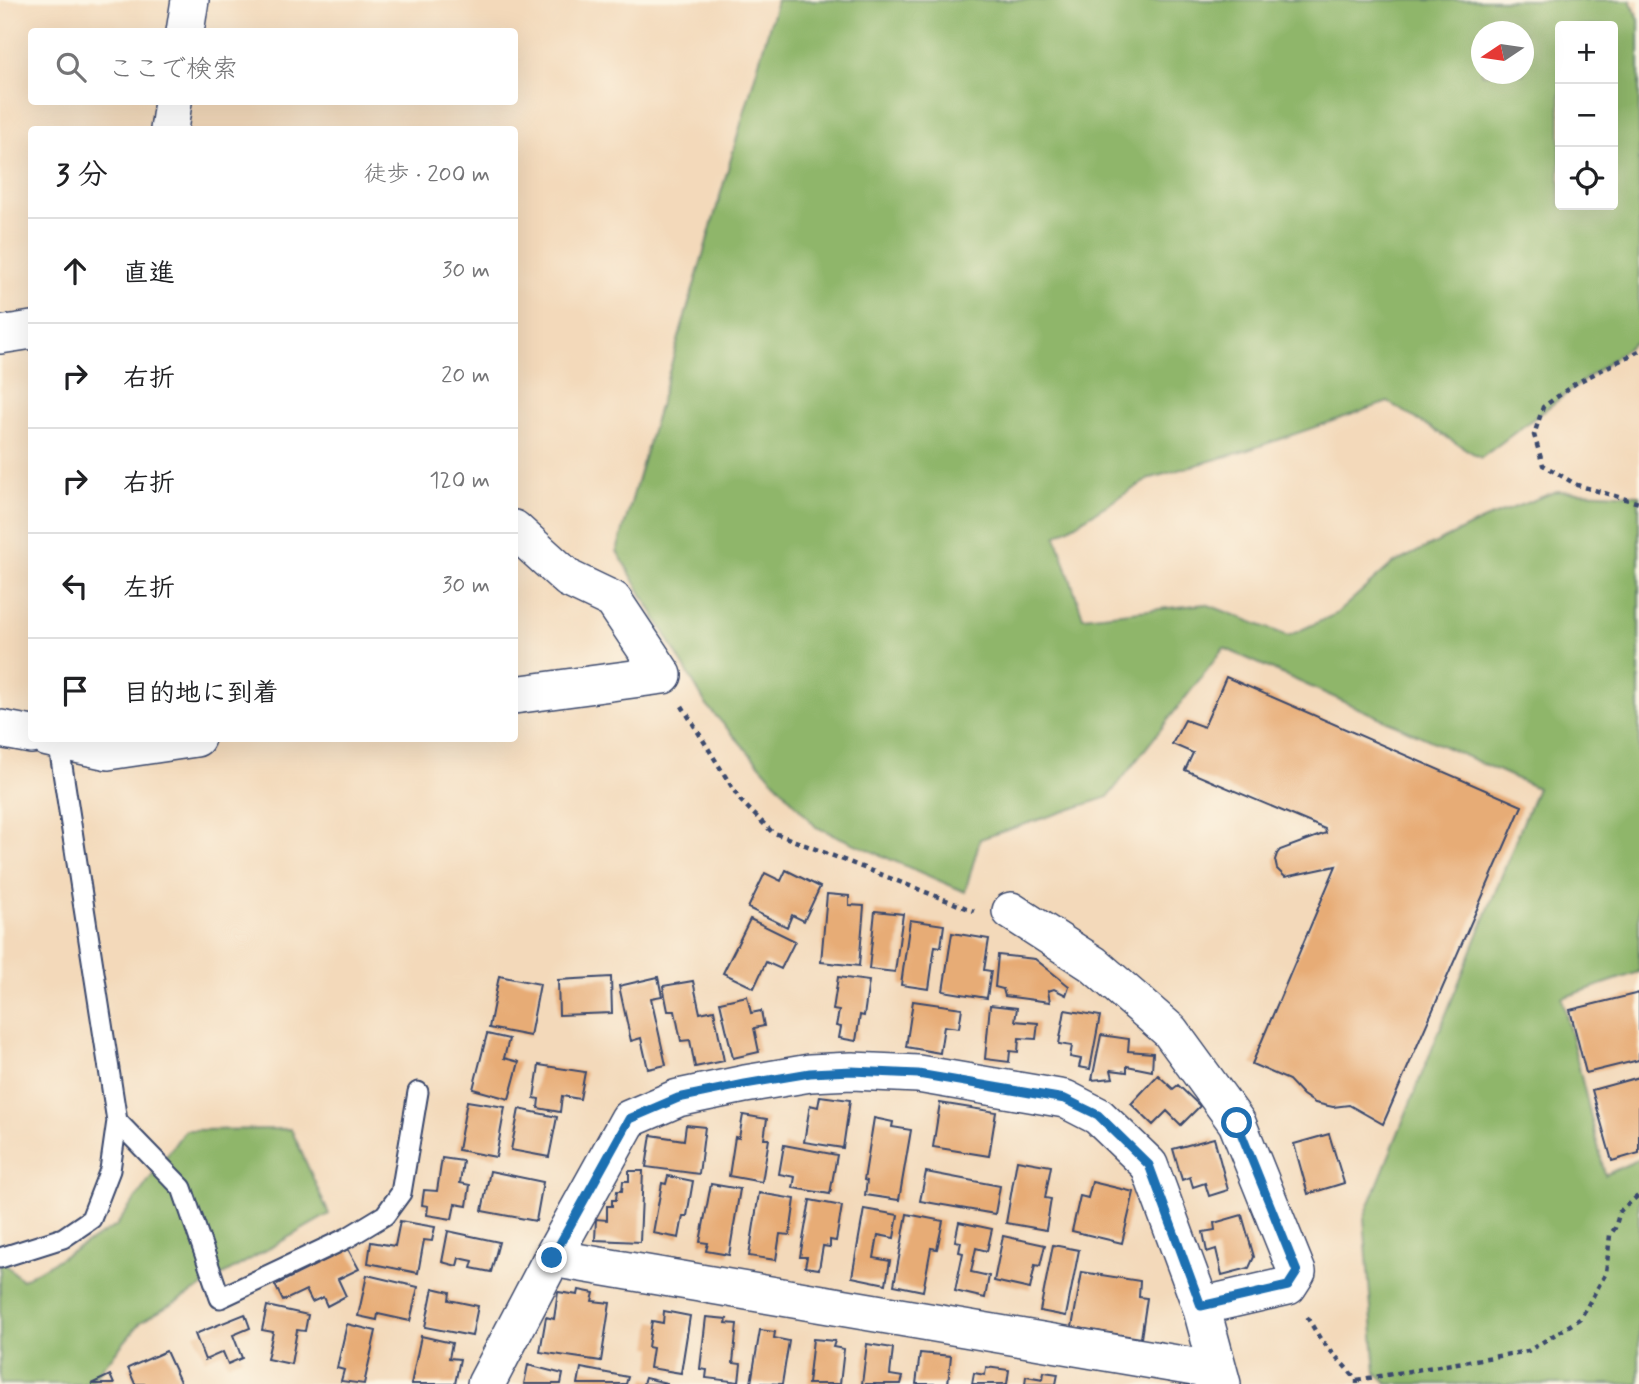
<!DOCTYPE html>
<html lang="ja">
<meta charset="utf-8">
<style>
:root{--surface:#fff;--page:#f6f6f6;--text:#202124;--muted:#757577;--line:#e0e0e0}
body{margin:0;font-family:Mynerve,"Klee One",sans-serif;background:var(--page);color:var(--text)}
.controls{position:absolute;right:21px;top:21px;display:grid;overflow:hidden;border-radius:7px;box-shadow:0 7px 28px #0002}
.controls button{width:63px;height:63px;display:grid;place-items:center;padding:0;border:0;border-bottom:2px solid var(--line);background:var(--surface);color:var(--text);font:35px sans-serif}
.compass{position:absolute;left:1471px;top:21px;width:63px;height:63px;border-radius:50%;background:var(--surface);box-shadow:0 7px 28px #0002;rotate:257deg}
.stop{position:absolute;width:21px;height:21px;margin:-16px;border:5px solid #1f6fb2;border-radius:50%;background:#fff}
.stop.end{background:#1f6fb2;border-color:#fff;box-shadow:0 2px 7px #0008}
.list{margin:0;padding:0;list-style:none}
h2{display:flex;justify-content:space-between;align-items:center;height:91px;margin:0;padding:0 28px;font-size:30px}
h2 small{font-size:23px;font-weight:400;color:var(--muted)}
.list li{display:grid;grid-template-columns:46px 1fr auto;gap:21px;align-items:center;box-sizing:border-box;height:105px;padding:0 28px;border-top:2px solid var(--line)}
.list b{display:block;font-size:26px;white-space:nowrap}
.list em{font-size:23px;font-style:normal;color:var(--muted)}
.icon{flex:none;width:38px;height:38px;fill:none;stroke:currentColor;stroke-width:2;stroke-linecap:round;stroke-linejoin:round}
.map{position:relative;flex:none;width:1639px;height:1384px;overflow:hidden}
.search{position:absolute;background:var(--surface);box-shadow:0 7px 28px #0002;left:28px;top:28px;width:490px;height:77px;display:flex;align-items:center;gap:18px;box-sizing:border-box;padding:0 24px;border-radius:7px;color:var(--muted);font-size:26px}
.panel{position:absolute;background:var(--surface);box-shadow:0 7px 28px #0002;left:28px;top:126px;width:490px;height:616px;border-radius:7px}
.map>svg:first-child{display:block}
.forest{fill:#8fb66b;stroke:#557264;stroke-width:2;fill-rule:evenodd}
.building{fill:#e7ac76}
.lines{fill:none;stroke-linecap:round;stroke-linejoin:round}
.lane-casing{stroke:#3b486c;stroke-width:23}
.street-casing{stroke:#3b486c;stroke-width:40}
.path{stroke:#3b486c;stroke-width:4.5;stroke-dasharray:5 5;stroke-linecap:butt}
.lane{stroke:#fff;stroke-width:19}
.street{stroke:#fff;stroke-width:37}
.route{stroke:#1f6fb2;stroke-width:9}
</style>
<div class="map">
<svg width="1639" height="1384" viewBox="0 0 1639 1384">
<rect width="100%" height="100%" fill="#fcf5e5"/>
<filter id="ink" filterUnits="userSpaceOnUse"><feTurbulence type="fractalNoise" baseFrequency=".0143" numOctaves="2"/><feDisplacementMap in="SourceGraphic" scale="14" xChannelSelector="R" yChannelSelector="G"/><feConvolveMatrix kernelMatrix="1 2 1 2 8 2 1 2 1" color-interpolation-filters="sRGB"/></filter>
<filter id="wash" filterUnits="userSpaceOnUse"><feTurbulence type="fractalNoise" baseFrequency=".00686" numOctaves="4" result="noise"/><feDisplacementMap in="SourceGraphic" scale="28" xChannelSelector="R" yChannelSelector="G"/><feGaussianBlur stdDeviation="1.57" result="paint"/><feColorMatrix in="noise" values="0 0 0 0 0 0 0 0 0 0 0 0 0 0 0 0 0 1.4 0 .05"/><feComposite in="paint" operator="in"/></filter>
<g filter="url(#wash)">
<rect width="100%" height="100%" fill="#f3d9ba"/>
<path class="forest" d="M777,0H1630L1639,20V339L1481,458L1388,402L1245,451L1151,478L1056,536L1083,617L1206,604L1288,636L1336,614L1392,564L1485,519L1557,491L1639,495V972L1562,998L1605,1175L1639,1159V1384H1388L1376,1373L1364,1218L1537,788L1224,648L1108,797L980,839L965,892L816,827L707,706L617,551ZM1560,26H1613V205H1560ZM1482,32H1524V74H1482Z
M291,1129L329,1214L141,1322L89,1384H0V1259L22,1280L116,1226L185,1130Z"/>
<g id="blocks">
<path class="building" d="M1226,677L1522,806L1383,1124L1349,1105L1333,1107L1315,1103L1303,1095L1289,1080L1252,1064L1336,866L1285,877L1277,869L1275,860L1277,854L1280,850L1326,833L1325,829L1185,770L1193,753L1172,744L1185,720L1204,727Z
M786,870L820,887L804,921L792,915L787,927L748,908L765,873L781,881Z
M827,894L849,896V905L864,906L859,966L821,962Z
M875,911L903,914L895,972L869,969Z
M750,919L795,941L781,969L766,962L754,988L723,973Z
M910,920L944,925L941,947L935,946L929,989L901,985Z
M952,933L989,939L984,970L991,971L987,998L943,991Z
M998,955L1035,959L1069,986L1066,995L1054,989L1048,991L1050,1002L1005,996L1003,989L995,987Z
M499,976L540,984L530,1036L489,1028Z
M611,977L612,1013L559,1015L558,980Z
M658,977L662,996L651,998L666,1065L648,1069L641,1038L631,1041L619,986Z
M838,977L869,981L864,1016L860,1015L856,1041L839,1038L841,1027L836,1026L839,1011L833,1010Z
M693,981L700,1013L714,1010L724,1061L695,1067L690,1040L681,1041L675,1011H668L663,986Z
M1639,993V1060L1586,1073L1570,1010Z
M747,996L751,1013L761,1011L764,1026L754,1028L759,1052L733,1058L720,1002Z
M913,1001L962,1008L959,1028L944,1026L940,1053L906,1047Z
M990,1005L1017,1008L1015,1021L1038,1023L1036,1039L1019,1038L1018,1052L1010,1051L1009,1062L985,1059Z
M1065,1010L1100,1016L1090,1069L1079,1067L1081,1059L1070,1057L1072,1046L1059,1044Z
M487,1034L509,1039L504,1058L519,1062L509,1099L473,1089Z
M1101,1035L1129,1039L1128,1051L1153,1053L1152,1071L1127,1066V1072L1111,1070L1113,1078L1092,1080Z
M539,1065L585,1072L580,1099L562,1096L560,1112L538,1108L539,1099L534,1098Z
M1158,1075L1173,1089L1178,1085L1200,1106L1181,1125L1167,1111L1153,1125L1131,1104Z
M1639,1077V1153L1612,1161L1592,1090Z
M820,1096L850,1100L843,1148L804,1142L810,1105L818,1107Z
M467,1101L505,1107L496,1157L458,1150Z
M940,1103L996,1112L989,1156L933,1147Z
M519,1109L557,1117L549,1157L511,1150Z
M743,1115L767,1119L764,1139H769L762,1182L729,1176L735,1137L739,1138Z
M874,1118L893,1122L892,1127L911,1130L899,1200L865,1195L867,1181L864,1180Z
M686,1125L705,1127L699,1174L646,1167L651,1135L684,1140Z
M1329,1134L1344,1183L1308,1194L1294,1144Z
M1214,1138L1228,1190L1209,1196L1205,1183L1193,1187L1190,1177L1182,1180L1173,1149Z
M784,1145L837,1155L830,1194L793,1188L795,1177L779,1174Z
M442,1158L463,1161L460,1183L470,1185L467,1206L455,1204L452,1219L427,1215L428,1206L422,1205L424,1190L437,1191Z
M1017,1160L1051,1166L1045,1198L1051,1199L1046,1230L1006,1223Z
M490,1171L543,1182L536,1221L482,1211Z
M629,1171H643L640,1242L595,1240L596,1219L607,1220V1206H612V1200H616L617,1191H622L623,1181H629Z
M926,1172L1000,1186L995,1214L920,1201Z
M668,1176L693,1181L687,1216H683L679,1238L653,1233L662,1183L666,1184Z
M1092,1182L1134,1192L1122,1243L1072,1231L1080,1196L1088,1198Z
M711,1184L740,1189L729,1255L706,1251L708,1243L700,1242Z
M759,1193L795,1199L790,1235L780,1234L776,1260L749,1256Z
M810,1200L842,1206L836,1241L830,1240V1247L823,1246L819,1269L805,1267L807,1257H800Z
M864,1209L898,1215L894,1238L878,1235L874,1258L890,1261L886,1284L852,1277Z
M907,1214L943,1221L937,1249L931,1248L923,1291L894,1285Z
M1242,1215L1254,1257L1249,1268L1222,1275L1216,1249L1207,1252L1203,1232L1215,1230L1214,1223Z
M400,1221L435,1227L432,1241L424,1240L418,1273L368,1263L371,1242L395,1246Z
M959,1222L992,1229L987,1251L976,1248L971,1272L989,1276L985,1298L955,1291L963,1253L959,1252L961,1242L955,1241Z
M448,1231L499,1242L491,1272L471,1268L473,1261L459,1258L457,1266L442,1262Z
M1003,1236L1045,1245L1040,1266L1035,1265L1030,1289L994,1281Z
M1053,1245L1079,1250L1066,1316L1040,1311Z
M348,1249L359,1269L338,1279L346,1296L327,1306L323,1297L312,1302L306,1290L283,1301L275,1285Z
M1082,1272L1140,1281L1139,1297L1147,1298L1141,1338L1072,1327Z
M367,1275L418,1287L410,1321L378,1314L377,1320L358,1316Z
M433,1288L450,1292L449,1300L478,1306L472,1336L425,1327Z
M579,1290L594,1293L592,1301L610,1303L601,1361L540,1352L546,1317L554,1319L558,1292L578,1295Z
M267,1306L308,1315L305,1331L297,1330L291,1364L267,1359L273,1332L262,1330Z
M664,1311L690,1316L681,1373L650,1368L653,1348L648,1347L652,1321L663,1323Z
M245,1314L250,1328L233,1335L242,1358L228,1364L223,1352L205,1360L195,1334Z
M706,1317L727,1319L726,1323L737,1324L733,1363L741,1364L739,1382L706,1378L707,1370L700,1369Z
M347,1324L376,1331L364,1384L341,1381L344,1370L337,1368Z
M760,1330L775,1332L774,1338L789,1341L782,1384L751,1383Z
M421,1336L452,1343L449,1358L460,1359L455,1384H411Z
M813,1339L835,1341L833,1347L844,1349L840,1384H808Z
M867,1344L893,1348L890,1375L903,1377L901,1384H862Z
M166,1351L181,1384H135L128,1368Z
M920,1353L951,1356L948,1384H916Z
M528,1365L563,1374L561,1384H524Z
M986,1367L1009,1370L1007,1384H972L974,1373L985,1375Z
M581,1368L628,1377L626,1384H578Z
M1044,1372L1058,1374L1056,1384H1025L1026,1376L1043,1379Z
M110,1375L114,1384H91Z
M645,1378L667,1383V1384H643Z"/>
</g>
</g>
<g filter="url(#ink)">
<use href="#blocks" fill-opacity="0" stroke="#3b486c" stroke-width="2"/>
<g class="lines">
<g class="lane-casing">
<path id="lane" d="M58,740L117,1121L182,1188L220,1298L347,1238L385,1215L401,1193L418,1092
M0,1258L63,1238L91,1219L110,1170L117,1121"/>
</g>
<g class="street-casing">
<path id="street" d="M185,32L190,0
M169,130L173,102
M0,335L32,330
M514,529L569,579L613,600L663,675L514,695
M0,729L32,735
M48,738L108,751L196,738
M1011,911L1093,964L1170,1031L1237,1123L1297,1272L1288,1286L1201,1306
M552,1258L1218,1371
M486,1384L552,1258L629,1119L678,1098L745,1084L810,1073L852,1071L918,1074L1065,1099L1098,1116L1149,1165L1201,1306L1222,1384"/>
</g>
<path class="path" d="M1639,351L1576,383L1543,407L1534,435L1543,465L1577,485L1639,503
M682,706L740,800L772,832L974,911
M1307,1317L1321,1340L1357,1380V1384
M1357,1380L1528,1351L1580,1319L1606,1273L1610,1235L1615,1228L1620,1211L1639,1195"/>
<use href="#lane" class="lane"/>
<use href="#street" class="street"/>
</g>
</g>
<g class="lines" filter="url(#ink)">
<path class="route" d="M552,1258L629,1119L678,1098L745,1084L810,1073L852,1071L918,1074L1065,1099L1098,1115L1149,1165L1201,1306L1288,1286L1297,1272L1237,1123"/>
</g>
</svg>
<div class="controls">
<button>+</button>
<button>−</button>
<button><svg class="icon" aria-label="locate" viewBox="0 0 24 24"><circle cx="12" cy="12" r="6"/><path d="M12 2v4M12 18v4M2 12h4M18 12h4"/></svg></button>
</div>
<svg class="compass" viewBox="-18 -18 36 36"><path d="M0-13l5 13h-10z" fill="#e53935"/><path d="M0 13l5-13h-10z" fill="#757577"/></svg>
<div class="stop" style="left:1237px;top:1123px"></div>
<div class="stop end" style="left:552px;top:1258px"></div>
<div class="search"><svg class="icon" aria-label="search" viewBox="0 0 24 24"><circle cx="10" cy="10" r="6"/><path d="M15 15l6 6"/></svg>ここで検索</div>
<section class="panel">
<h2>3 分<small>徒歩 · 200 m</small></h2>
<ul class="list">
<li><svg class="icon" aria-label="ahead" viewBox="0 0 24 24"><path d="M12 20V5M6 11l6-6 6 6"/></svg><div><b>直進</b></div><em>30 m</em></li>
<li><svg class="icon" aria-label="right" viewBox="0 0 24 24"><path d="M7 20v-9h11M14 6l5 5-5 5"/></svg><div><b>右折</b></div><em>20 m</em></li>
<li><svg class="icon" aria-label="right" viewBox="0 0 24 24"><path d="M7 20v-9h11M14 6l5 5-5 5"/></svg><div><b>右折</b></div><em>120 m</em></li>
<li><svg class="icon" aria-label="left" viewBox="0 0 24 24"><path d="M17 20v-9H6M10 6l-5 5 5 5"/></svg><div><b>左折</b></div><em>30 m</em></li>
<li><svg class="icon" aria-label="arrive" viewBox="0 0 24 24"><path d="M6 21V4h12l-3 4 3 4H6"/></svg><div><b>目的地に到着</b></div></li>
</ul>
</section>
</div>
